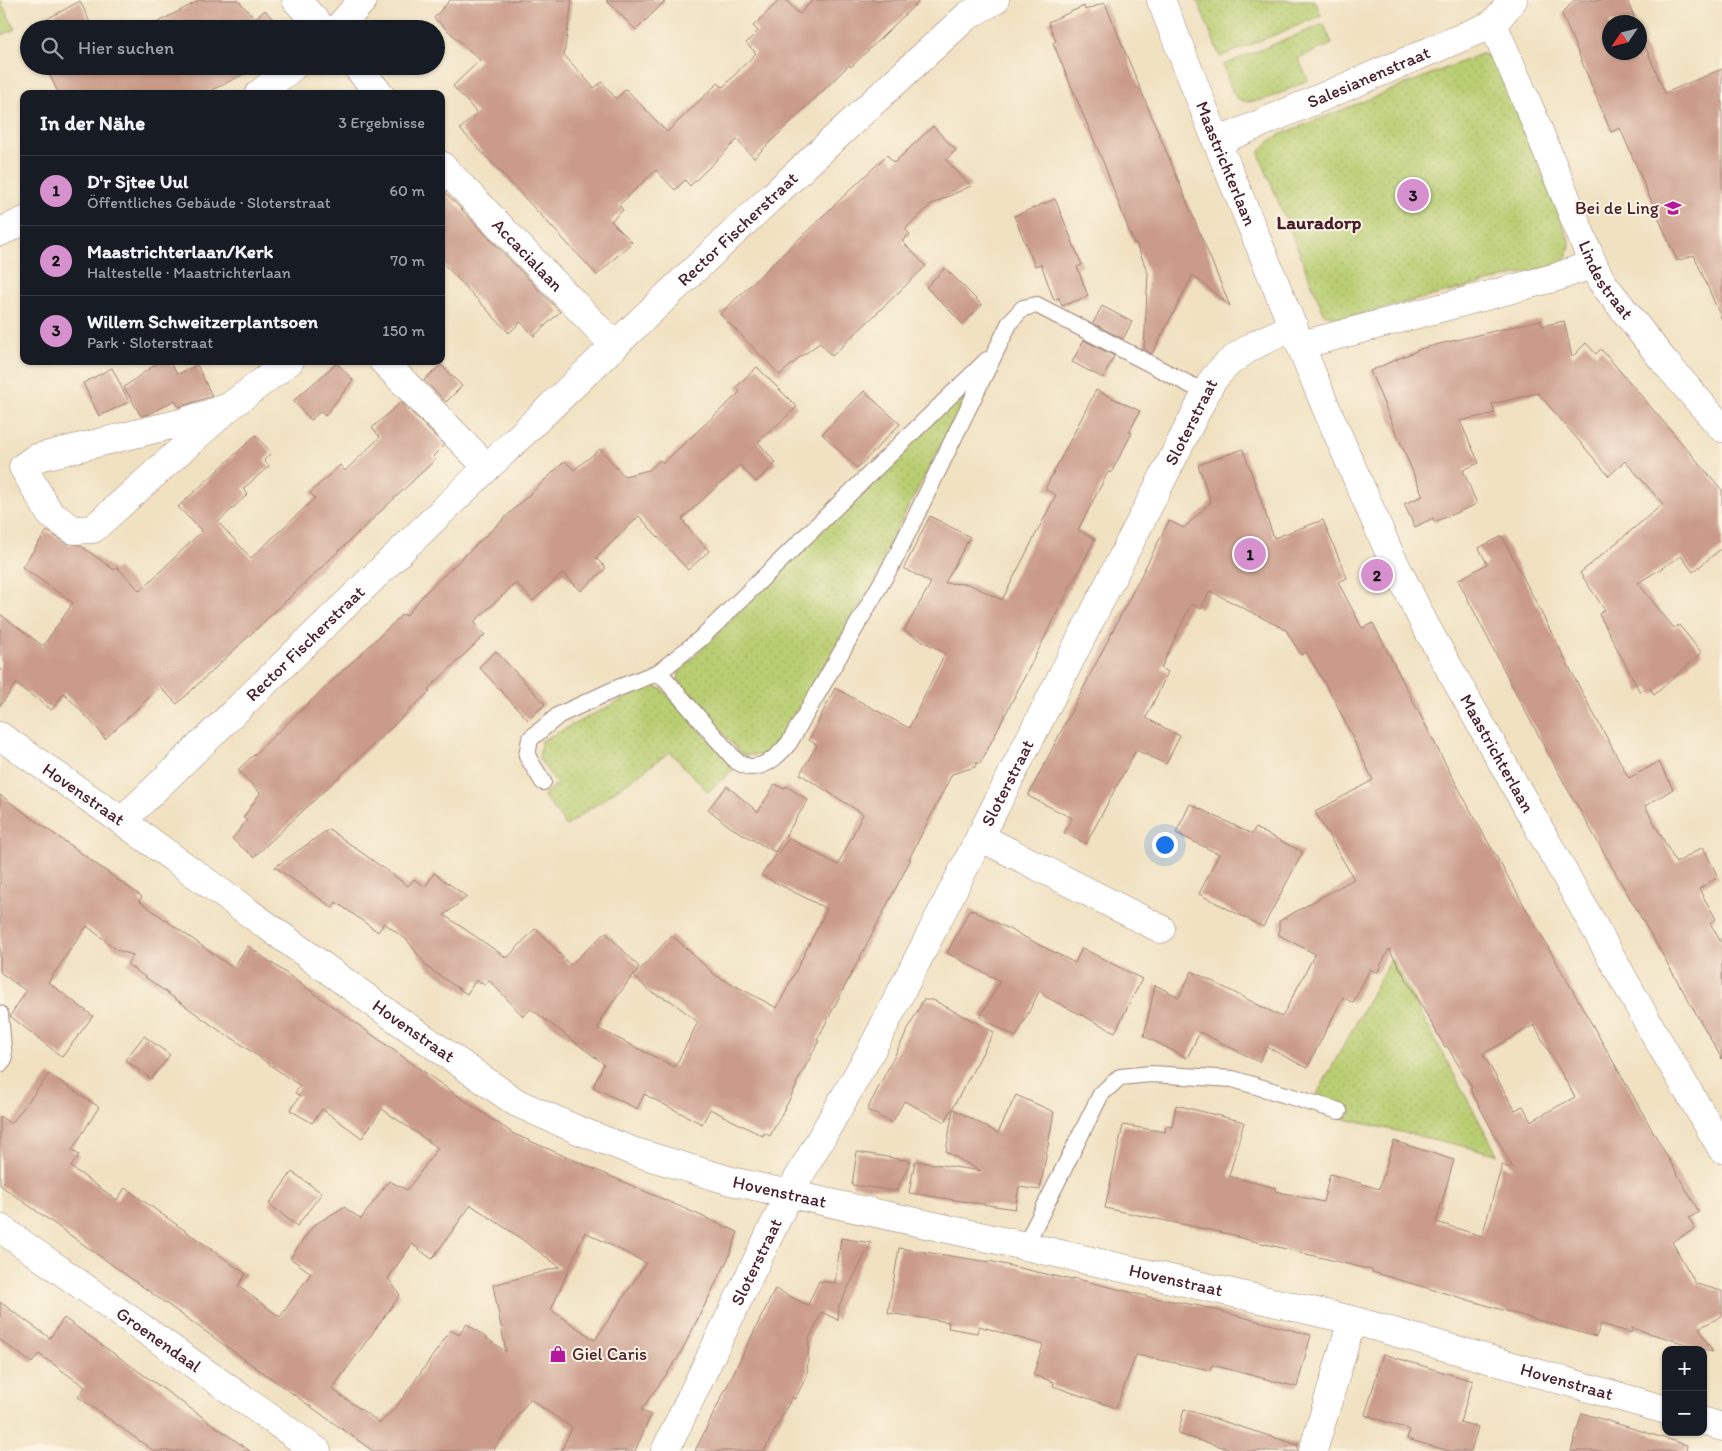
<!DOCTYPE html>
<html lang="de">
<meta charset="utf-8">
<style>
:root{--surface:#171b24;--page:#20242c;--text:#f1f3f6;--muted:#9ea1a6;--line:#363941;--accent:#d690ce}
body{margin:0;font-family:Itim,sans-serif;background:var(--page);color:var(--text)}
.controls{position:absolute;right:15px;bottom:15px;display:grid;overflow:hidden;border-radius:10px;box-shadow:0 1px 4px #0004}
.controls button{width:45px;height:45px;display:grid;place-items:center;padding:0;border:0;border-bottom:1px solid var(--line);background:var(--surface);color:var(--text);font:25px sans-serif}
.compass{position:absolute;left:1602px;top:15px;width:45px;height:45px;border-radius:50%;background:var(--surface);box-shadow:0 1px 4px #0004;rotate:235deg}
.you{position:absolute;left:1164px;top:844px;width:18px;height:18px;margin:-12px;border:4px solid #fff;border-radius:50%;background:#1a73e8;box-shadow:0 0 0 8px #1a73e833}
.badge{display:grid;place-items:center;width:32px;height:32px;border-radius:50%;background:var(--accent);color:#111;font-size:16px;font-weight:700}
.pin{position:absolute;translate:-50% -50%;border:2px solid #fff;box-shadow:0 1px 5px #0006}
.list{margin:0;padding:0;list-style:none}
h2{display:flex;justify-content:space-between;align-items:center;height:65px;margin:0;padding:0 20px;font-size:21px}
h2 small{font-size:16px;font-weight:400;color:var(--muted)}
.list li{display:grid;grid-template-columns:32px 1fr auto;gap:15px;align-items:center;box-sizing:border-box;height:70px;padding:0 20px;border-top:1px solid var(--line)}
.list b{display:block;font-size:19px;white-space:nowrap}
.list p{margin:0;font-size:16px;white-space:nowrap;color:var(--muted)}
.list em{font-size:16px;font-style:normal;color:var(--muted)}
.icon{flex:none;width:28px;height:28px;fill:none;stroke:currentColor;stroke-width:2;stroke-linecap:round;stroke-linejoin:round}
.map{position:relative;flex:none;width:1722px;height:1451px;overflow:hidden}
.search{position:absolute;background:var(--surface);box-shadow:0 1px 4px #0004;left:20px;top:20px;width:425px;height:55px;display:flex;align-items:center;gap:12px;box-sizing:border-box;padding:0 18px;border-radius:28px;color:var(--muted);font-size:19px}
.panel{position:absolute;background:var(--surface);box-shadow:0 1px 4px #0004;left:20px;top:90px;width:425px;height:275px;border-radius:10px}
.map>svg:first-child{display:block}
.grass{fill:url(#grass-dots);stroke:#82764e}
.building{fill:#ca9b8a;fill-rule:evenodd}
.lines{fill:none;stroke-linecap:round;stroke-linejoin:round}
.service-casing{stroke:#9d8076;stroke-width:18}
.minor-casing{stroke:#9d8076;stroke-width:29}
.service{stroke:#fff;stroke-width:16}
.minor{stroke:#fff;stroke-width:28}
.labels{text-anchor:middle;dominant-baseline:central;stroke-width:4;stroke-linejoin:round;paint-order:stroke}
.street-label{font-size:18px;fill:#4a1f2b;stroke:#fcf5e5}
.poi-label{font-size:18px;fill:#4a1f2b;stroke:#fcf5e5;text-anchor:end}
.neighbourhood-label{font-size:19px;font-weight:bold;fill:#4a1f2b;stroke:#fcf5e5}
</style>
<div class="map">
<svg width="1722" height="1451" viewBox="0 0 1722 1451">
<defs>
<pattern id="grass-dots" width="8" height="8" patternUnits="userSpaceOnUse" patternTransform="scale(1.25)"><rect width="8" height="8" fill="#b9ce72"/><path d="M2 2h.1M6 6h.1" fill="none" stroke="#a1b063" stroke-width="1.8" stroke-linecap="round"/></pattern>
</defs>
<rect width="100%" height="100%" fill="#fcf5e5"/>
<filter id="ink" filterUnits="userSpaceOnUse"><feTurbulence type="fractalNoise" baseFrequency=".02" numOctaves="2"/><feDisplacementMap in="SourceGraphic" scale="10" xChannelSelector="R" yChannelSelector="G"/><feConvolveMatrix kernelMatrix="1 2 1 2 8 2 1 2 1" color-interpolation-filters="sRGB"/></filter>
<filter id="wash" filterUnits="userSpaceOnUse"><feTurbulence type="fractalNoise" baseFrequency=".0096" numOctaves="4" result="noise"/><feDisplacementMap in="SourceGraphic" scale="20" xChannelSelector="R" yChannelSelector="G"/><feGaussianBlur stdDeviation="1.12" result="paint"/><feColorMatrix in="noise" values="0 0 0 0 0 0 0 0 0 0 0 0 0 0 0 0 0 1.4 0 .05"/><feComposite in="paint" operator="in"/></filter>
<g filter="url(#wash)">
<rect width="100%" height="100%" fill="#f0e1c1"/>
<path class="grass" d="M0,0L15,29L0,36Z
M1197,0H1315L1321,16L1220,57Z
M1324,24L1332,44L1298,58L1308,80C1292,87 1252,111 1237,98C1231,92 1226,73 1223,65Z
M1481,54L1489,56L1497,63L1570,243L1568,255L1559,264L1353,316L1341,318L1324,314L1259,154C1263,146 1269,141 1277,136Z
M974,382L882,557L886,560L779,744L765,755H742L678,683L679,672L829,520L834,522Z
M649,686L662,689L735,768L708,792L670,752L566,826L543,795L557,784L539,759L541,741Z
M1391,958L1497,1154L1340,1118L1339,1111L1317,1094Z"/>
<g id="blocks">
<path class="building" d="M200,0H238L255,19L265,10L282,29H145Z
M450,0H572L564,55L594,88L602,82L616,99L626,89L667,132L718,83L723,87L756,53L746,43L758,31L753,26L780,0H786L799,14L813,0H920L851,67L849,65L754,158L737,140L690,186L685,180L675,190L656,170L619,205L623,210L611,221L632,242L597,275L460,129L477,113L453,86L480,60L434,18Z
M606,0H666L636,30Z
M1574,0H1627L1636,22H1610V52H1640V43L1647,50L1665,93L1722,69V320L1694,255L1677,261L1620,128L1611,132L1562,14Z
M80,1L93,29H29V34L27,30Z
M1105,3L1230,306L1193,275L1152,354L1144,349L1148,273L1136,243L1134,244L1104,164L1053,43L1056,41L1048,22L1084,6L1085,10Z
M123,21L127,29H107Z
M45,66H254L248,72L204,94H59Z
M933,126L956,150L946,160L971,186L932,204L905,229L910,234L902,241L926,266L832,356L820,343L800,357L780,375L720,314L887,155L894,163Z
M441,188L560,312L534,336L521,322L509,333L441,261Z
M1055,199L1082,265L1077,267L1088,296L1062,306L1059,298L1054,300L1041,264L1035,266L1014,216Z
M945,268L982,305L963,324L926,287Z
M1102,306L1132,322L1123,339L1093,323Z
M1540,320L1542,326L1564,321L1572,357L1586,343L1596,354L1601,349L1722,490V548L1693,572L1681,556L1638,583L1674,628L1679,625L1702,653L1654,695L1649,687L1640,692L1599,614L1605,610L1580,573L1663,504L1625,461L1609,476L1538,393L1492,404L1495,413L1460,421L1479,463L1463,470L1477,504L1434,522L1433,518L1415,527L1404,504L1423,496L1370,371L1423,348Z
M1084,340L1114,356L1103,378L1072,362Z
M160,361H168L178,374L197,365L212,396L179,407L175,400L149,414L141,416L124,387Z
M337,363L353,380L325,416L321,411L311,420L293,401Z
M441,365L462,386L446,402L424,380Z
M757,367L797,407L758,442L776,463L756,482L740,465L682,519L685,522L684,523L709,551L688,570L639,516L596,558L606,568L581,591L563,573L533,601L516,583L474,622L485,635L428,689L430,691L254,857L232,839L247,820L243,818L260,793L238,770L403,614L406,616L426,592L565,461L574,470L600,449L624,476L649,470L660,460L663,463L740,392L736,387Z
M112,368L129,402L99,416L83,383Z
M1096,390L1140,411L1129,432L1132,433L1111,473L1108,472L1078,530L1095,539L980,764L977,762L975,767L952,774L909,859H911L817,1040L819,1041L796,1084L797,1085L770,1136L764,1133L763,1136L710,1109L702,1124L644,1094L637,1109L593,1087L604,1064L531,1009L523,1016L489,980L485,985L476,980L467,994L428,968L407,940L384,923L378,932L336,902L333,908L275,867L329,829L408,886L414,879L425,887L434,873L467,897L444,915L507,958L536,928L570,965L606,932L639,967L600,1020L602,1022L597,1028L675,1067L698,1022L671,1001L649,991L634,976L672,935L715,975L777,1008L827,909L761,875L789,838L838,865L863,814L800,774L817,745L809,740L835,688L909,728L945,653L904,631L931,583L904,568L930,516L970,537L945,583L969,584L1002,600L1056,495L1045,489Z
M864,391L900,424L857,468L822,434Z
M401,402L444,445L433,456L436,459L177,704L160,687L105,739L97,728L64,693L52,710L16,684L0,706V614L43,646L73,603L22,567L47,531L66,543L80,545L114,570L117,567L140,591L202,531L178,507L256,435L271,453L264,460L269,466L243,489L248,494L218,522L251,558L315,498L310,493L340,465L345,471L380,437L372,428Z
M1243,449L1274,538L1323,520L1347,578L1338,582L1362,628L1373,623L1446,765L1484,835L1699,1212L1689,1218L1695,1229L1672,1242L1696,1284L1722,1291V1316L1699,1328L1713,1352L1632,1328L1631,1333L1601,1324L1596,1337L1372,1272V1270L1237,1237L1238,1236L1105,1208L1123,1125L1165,1132L1166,1126L1172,1127L1176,1105L1244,1122L1229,1176L1276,1188L1275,1191L1323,1202L1330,1174L1379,1189L1394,1141L1454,1160L1436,1222L1482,1236L1502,1165L1513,1169L1470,1089L1472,1088L1447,1046L1445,1047L1389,949L1377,973L1370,969L1353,1003L1343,997L1307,1068L1267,1047L1259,1062L1200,1032L1187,1058L1144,1036L1155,985L1179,997L1192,971L1282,1017L1315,954L1279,935V921L1354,879L1315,812L1373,780L1334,699L1306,652L1301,655L1286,630L1210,591L1201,609L1191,604L1161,668L1168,672L1146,718L1180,736L1166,764L1136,750L1086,844L1064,833L1072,818L1028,796L1169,521L1184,528L1211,502L1198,465ZM1534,1025L1575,1097L1531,1121L1523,1106L1515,1110L1483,1054Z
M1502,536L1585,698L1629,778L1659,762L1673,789L1645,806L1676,863L1703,847L1718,877L1699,889L1716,919L1710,923L1722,944V1059L1567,788L1521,703L1458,580L1487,564L1479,548Z
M496,651L545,704L528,720L479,667Z
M775,784L784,789L786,786L808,800L775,852L730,827L708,809L727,786L758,812Z
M0,795L142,897L139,901L233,968L248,946L448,1089L514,1134L738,1232L728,1259L678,1358L641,1410L651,1415L635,1451H561L572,1428L530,1399L493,1451H373L0,1185V1116L11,1124L49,1074L99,1107L72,1150L79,1155L71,1167L117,1200L125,1188L246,1274L238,1286L280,1317L311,1273L290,1258L314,1225L344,1207L361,1219L389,1181L407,1190L438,1148L382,1109L362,1138L322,1109L312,1123L290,1110L300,1096L295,1093L300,1086L228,1035L227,1036L127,964L133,955L117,950L87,926L48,982L93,1016L62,1057L10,1016L26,991L0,972ZM471,1205L513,1233L560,1267L493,1285L506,1352L467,1324L459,1335L451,1330L397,1406L380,1423L332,1389L400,1295L388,1278L412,1244L432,1259ZM585,1232L646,1263L595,1340L551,1310Z
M1190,804L1252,834L1255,828L1303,852L1263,927L1199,894L1219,854L1176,833Z
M970,909L1075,963L1082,948L1142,979L1115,1032L1044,996L1040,990L1016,1037L980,1017L1000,981L947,953Z
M923,1000H933L994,1032L945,1122L904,1101L892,1123L867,1110Z
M144,1036L170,1055L151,1079L125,1060Z
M1016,1095L1054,1112L1040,1190L1019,1187L1015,1209L909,1193L915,1161L981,1171L946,1152L953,1109L998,1133Z
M857,1152L911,1161L896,1191L852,1185Z
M292,1172L322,1193L297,1226L269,1204Z
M841,1238L871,1243L839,1306L838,1320L822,1312L809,1339L807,1375L795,1399L792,1397L764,1451H695L775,1289L808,1305L819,1281L835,1283Z
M899,1248L989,1262V1261L1072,1280L1073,1278L1150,1297L1200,1306L1311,1335L1297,1387L1212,1365L1210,1370L1136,1355L1116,1408L1053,1386L1054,1382L1033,1375L1043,1345L979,1326L977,1333L948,1328L949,1322L888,1313Z
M0,1302L50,1338L64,1318L250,1451H154L78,1397L85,1387L39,1354L32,1363L0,1340Z
M1383,1354L1473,1381L1460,1422L1478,1427L1471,1451H1449L1407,1439L1410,1430L1365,1415Z
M1184,1409L1298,1445L1297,1451H1236L1178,1434Z
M1582,1413L1687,1445L1686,1451H1571Z"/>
</g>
</g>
<g filter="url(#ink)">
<use href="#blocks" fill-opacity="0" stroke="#9d8076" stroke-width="1"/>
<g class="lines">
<g class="service-casing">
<path id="service" d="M659,672L736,761C740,763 746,767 751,767C767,767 779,755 789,743L895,559L1010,322L1023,308L1037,305L1206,393
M543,782L527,756L530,739L559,715L613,690L659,672L699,640L987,360
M0,1014L4,1059L0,1064
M1025,1246L1101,1094L1120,1077L1151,1074L1233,1079L1339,1111"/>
</g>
<g class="minor-casing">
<g id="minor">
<path d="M296,0L323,29"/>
<path id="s1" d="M1161,0L1217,142L1327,410L1389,552L1425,625L1655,1035L1722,1149"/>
<path id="s2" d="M1493,24L1532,114L1593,264L1602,282L1663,360L1722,428"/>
<path d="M337,29L363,0"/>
<path d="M356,66L380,94"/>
<path d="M259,94L294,66"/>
<path id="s3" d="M1217,142L1493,24L1513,0"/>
<path id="s4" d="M441,165L615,346"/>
<path d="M0,232L24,221"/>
<path d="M1301,345L1557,277L1593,264"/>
<path d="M383,361L487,467"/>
<path d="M229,407L180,423L36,458L23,467L50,514L74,530L93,529L229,407L290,361"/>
<path id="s5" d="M0,736L122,821L392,1016L494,1087L517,1103L578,1130L635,1152L731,1181L1025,1246L1352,1320L1666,1410"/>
<path id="s6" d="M122,821C402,550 680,278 967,16L995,0"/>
<path d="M980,837L1161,929"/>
<path id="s7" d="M0,1228L317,1451"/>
<path d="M1703,1421L1722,1427"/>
<path id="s8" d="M665,1451L789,1194L870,1053L1212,381C1232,353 1263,340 1294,327"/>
<path d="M1313,1451L1352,1320"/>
</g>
</g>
<use href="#service" class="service"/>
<use href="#minor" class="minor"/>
</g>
</g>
<defs>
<g id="school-bare" transform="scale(1.35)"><path d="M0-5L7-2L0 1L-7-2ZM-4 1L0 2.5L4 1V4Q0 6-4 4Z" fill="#b5179e" stroke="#fcf5e5" stroke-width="2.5" paint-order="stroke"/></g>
<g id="shop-bare" transform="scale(1.35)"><path d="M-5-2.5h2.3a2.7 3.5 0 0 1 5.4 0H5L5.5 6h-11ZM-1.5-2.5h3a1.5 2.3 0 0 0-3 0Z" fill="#b5179e" stroke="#fcf5e5" stroke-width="2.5" paint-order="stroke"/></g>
</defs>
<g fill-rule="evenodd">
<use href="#school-bare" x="1673" y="208"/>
<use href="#shop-bare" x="558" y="1354"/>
</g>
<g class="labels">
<g class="street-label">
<text stroke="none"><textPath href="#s3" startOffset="165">Salesianenstraat</textPath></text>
<text stroke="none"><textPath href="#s1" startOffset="176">Maastrichterlaan</textPath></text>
<text stroke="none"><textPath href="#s6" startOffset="854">Rector Fischerstraat</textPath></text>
<text stroke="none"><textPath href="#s4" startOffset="125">Accacialaan</textPath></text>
<text stroke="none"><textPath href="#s2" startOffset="280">Lindestraat</textPath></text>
<text stroke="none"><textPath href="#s8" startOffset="1156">Sloterstraat</textPath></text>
<text stroke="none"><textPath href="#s6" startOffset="255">Rector Fischerstraat</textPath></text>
<text stroke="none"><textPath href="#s1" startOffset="826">Maastrichterlaan</textPath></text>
<text stroke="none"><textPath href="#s8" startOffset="751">Sloterstraat</textPath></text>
<text stroke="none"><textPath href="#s5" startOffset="102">Hovenstraat</textPath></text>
<text stroke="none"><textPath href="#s5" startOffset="508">Hovenstraat</textPath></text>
<text stroke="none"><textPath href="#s5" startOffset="912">Hovenstraat</textPath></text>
<text stroke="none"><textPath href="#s8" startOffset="210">Sloterstraat</textPath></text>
<text stroke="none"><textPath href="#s5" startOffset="1318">Hovenstraat</textPath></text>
<text stroke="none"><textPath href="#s7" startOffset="194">Groenendaal</textPath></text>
<text stroke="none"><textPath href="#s5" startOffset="1722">Hovenstraat</textPath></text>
</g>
<g class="poi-label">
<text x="1659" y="208">Bei de Ling</text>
<text x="572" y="1354" text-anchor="start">Giel Caris</text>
</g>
<g class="neighbourhood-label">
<text x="1319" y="222">Lauradorp</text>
</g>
</g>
</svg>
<div class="controls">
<button>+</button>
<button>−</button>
</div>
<svg class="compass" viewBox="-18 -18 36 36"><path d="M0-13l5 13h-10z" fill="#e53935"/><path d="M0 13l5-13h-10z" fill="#9ea1a6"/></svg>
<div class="you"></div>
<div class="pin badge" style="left:1250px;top:554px">1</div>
<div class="pin badge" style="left:1377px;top:575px">2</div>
<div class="pin badge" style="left:1413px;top:195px">3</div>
<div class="search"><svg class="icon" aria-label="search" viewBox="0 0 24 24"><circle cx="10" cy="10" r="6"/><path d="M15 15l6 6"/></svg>Hier suchen</div>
<section class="panel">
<h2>In der Nähe<small>3 Ergebnisse</small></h2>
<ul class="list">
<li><span class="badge">1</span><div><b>D'r Sjtee Uul</b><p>Öffentliches Gebäude · Sloterstraat</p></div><em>60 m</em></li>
<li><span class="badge">2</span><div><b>Maastrichterlaan/Kerk</b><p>Haltestelle · Maastrichterlaan</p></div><em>70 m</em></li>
<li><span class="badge">3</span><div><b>Willem Schweitzerplantsoen</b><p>Park · Sloterstraat</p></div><em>150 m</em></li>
</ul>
</section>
</div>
